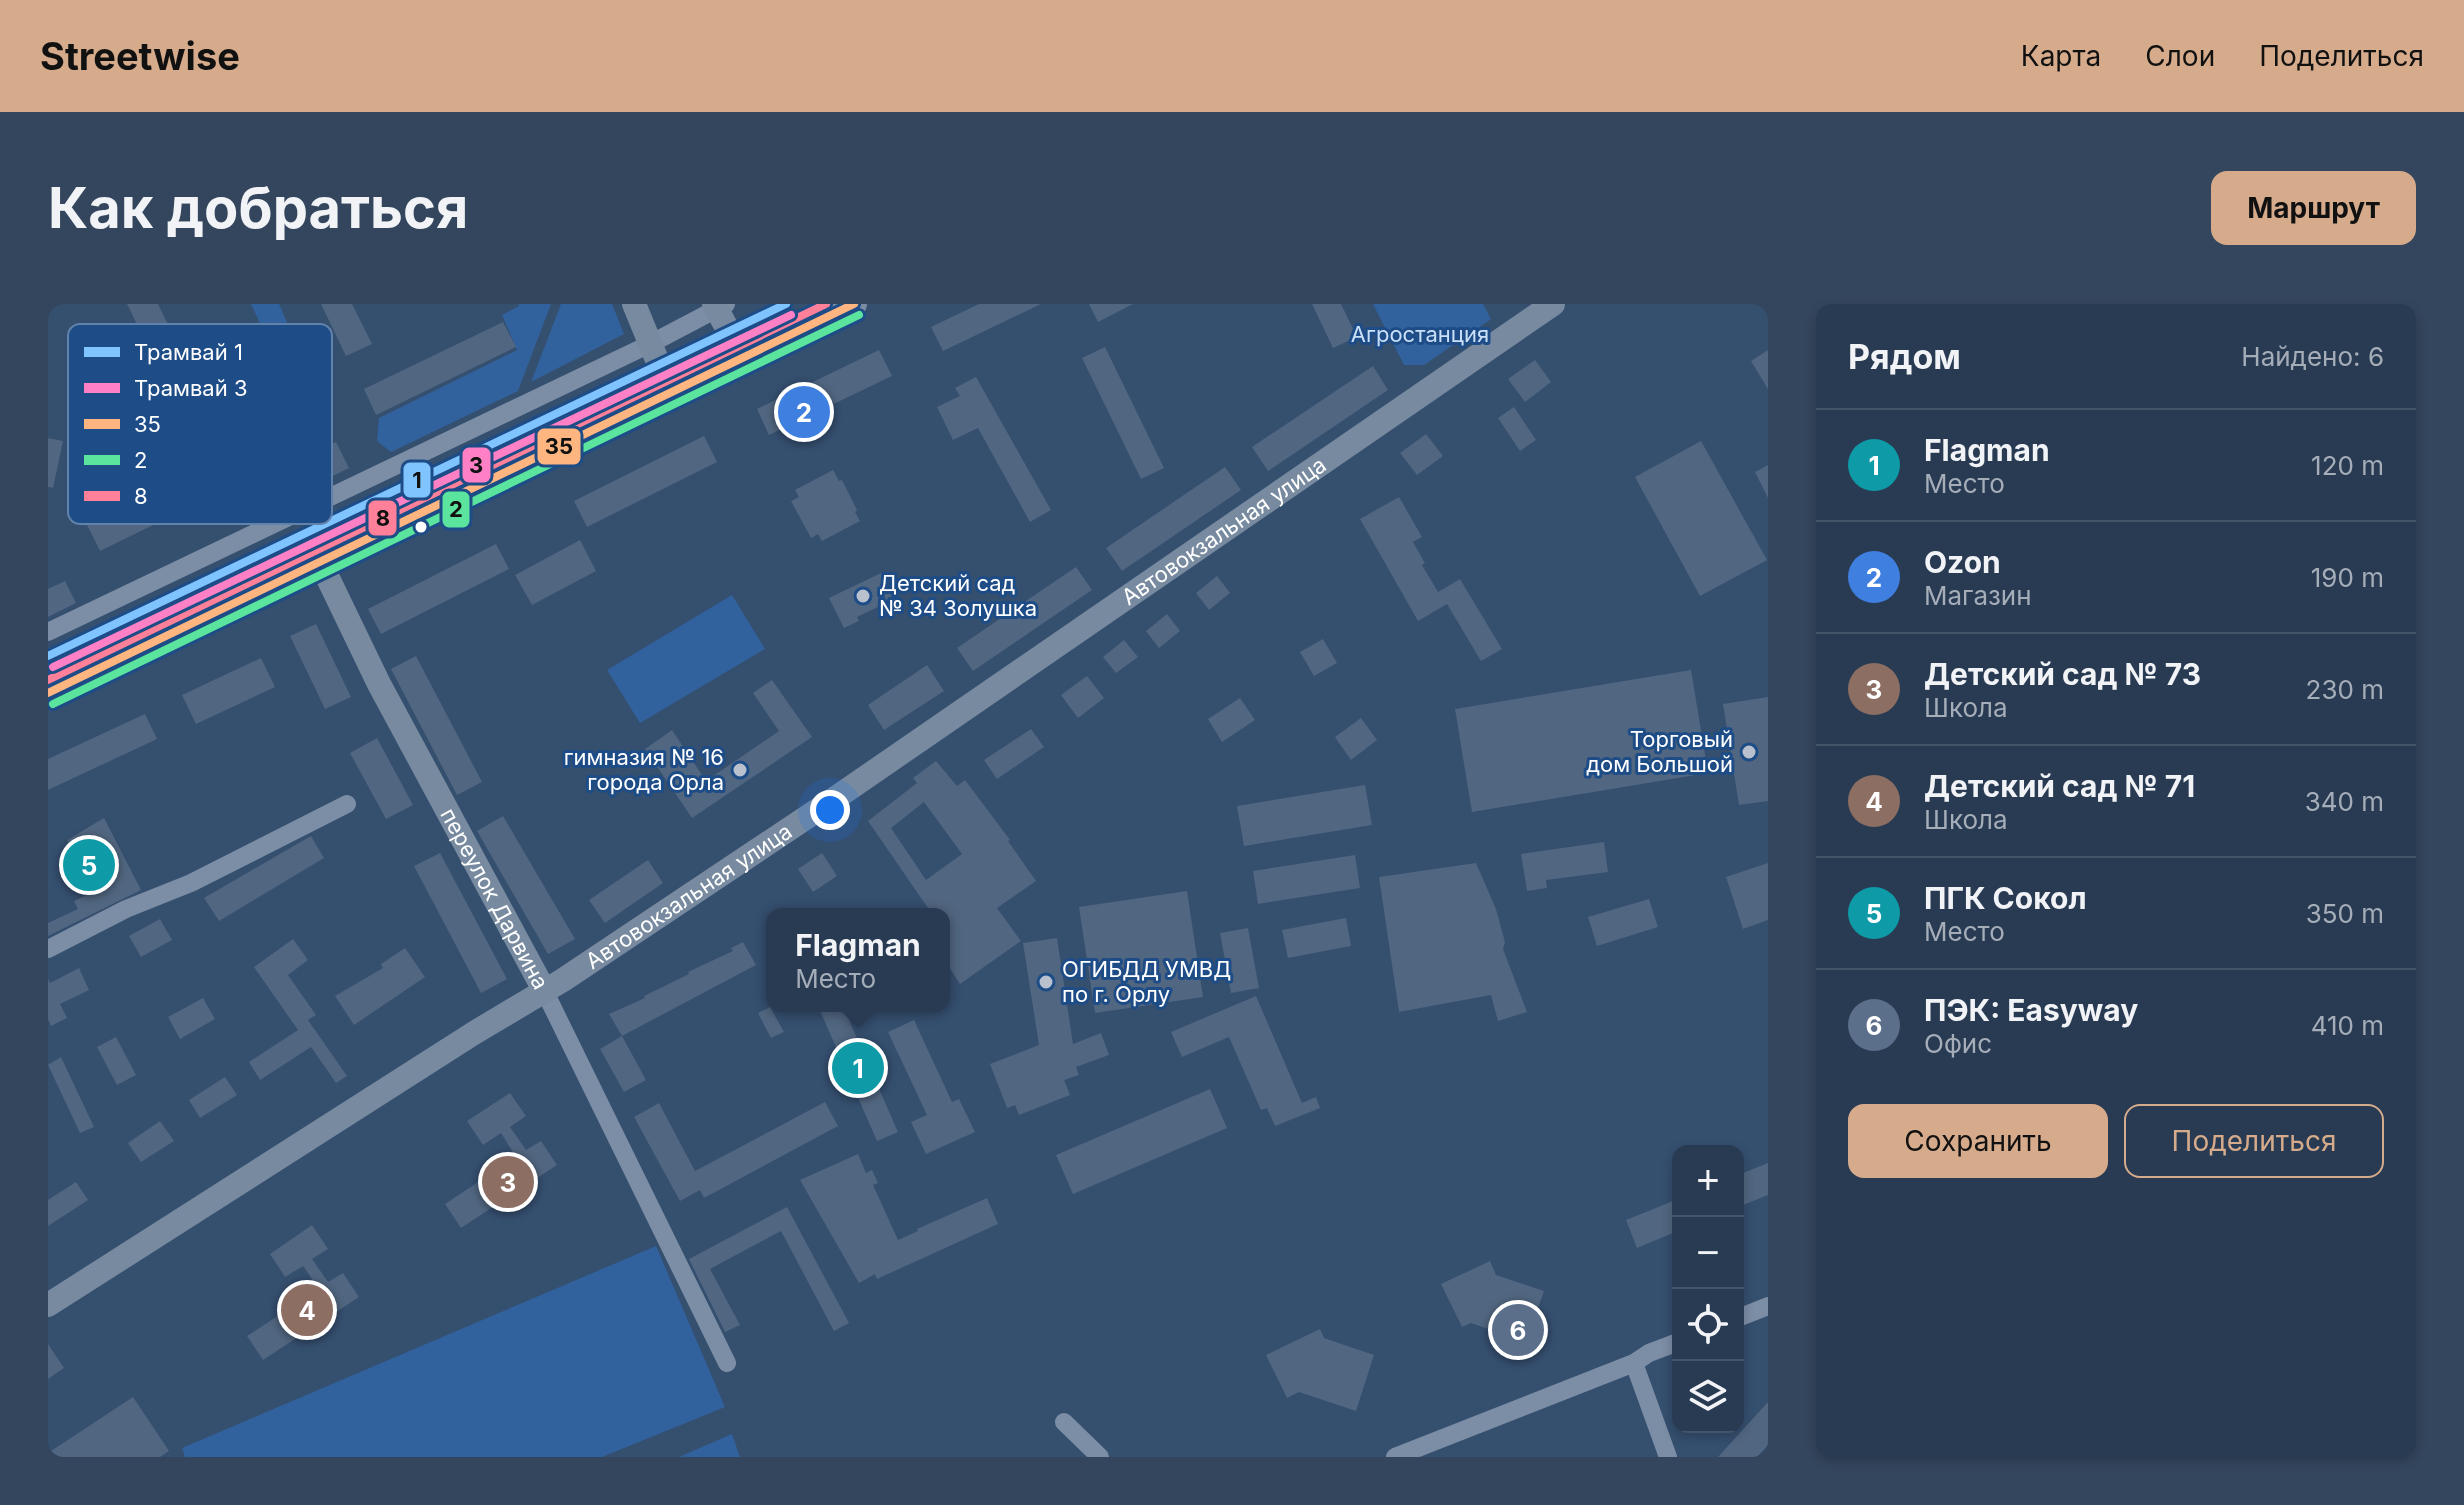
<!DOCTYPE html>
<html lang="ru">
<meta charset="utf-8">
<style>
:root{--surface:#283b53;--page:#34465d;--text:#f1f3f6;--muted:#a5adb8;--line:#44556a;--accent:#d6ab8b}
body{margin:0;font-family:Inter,sans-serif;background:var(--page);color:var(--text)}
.controls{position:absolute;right:24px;bottom:24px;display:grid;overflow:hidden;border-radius:16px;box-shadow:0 4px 12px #0003}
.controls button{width:72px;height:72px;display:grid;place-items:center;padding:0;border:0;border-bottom:2px solid var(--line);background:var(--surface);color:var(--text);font:40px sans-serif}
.you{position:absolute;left:782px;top:506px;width:28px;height:28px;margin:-20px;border:6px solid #fff;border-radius:50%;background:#1a73e8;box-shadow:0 0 0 12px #1a73e833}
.badge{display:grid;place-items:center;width:52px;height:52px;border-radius:50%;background:var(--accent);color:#fff;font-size:26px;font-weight:700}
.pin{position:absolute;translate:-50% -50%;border:4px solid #fff;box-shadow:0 2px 8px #0006}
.popup{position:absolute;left:718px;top:604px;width:184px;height:104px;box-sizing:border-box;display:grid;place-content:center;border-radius:16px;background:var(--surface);filter:drop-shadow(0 2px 6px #0005);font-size:26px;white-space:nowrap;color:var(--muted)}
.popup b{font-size:30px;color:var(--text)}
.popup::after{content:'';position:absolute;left:50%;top:100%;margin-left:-16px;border:16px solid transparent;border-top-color:var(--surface)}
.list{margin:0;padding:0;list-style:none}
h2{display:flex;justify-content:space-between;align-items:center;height:104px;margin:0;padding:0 32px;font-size:34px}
h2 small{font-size:26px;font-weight:400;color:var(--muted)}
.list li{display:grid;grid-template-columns:52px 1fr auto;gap:24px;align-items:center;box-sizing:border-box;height:112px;padding:0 32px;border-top:2px solid var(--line)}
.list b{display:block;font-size:30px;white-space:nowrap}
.list p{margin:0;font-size:26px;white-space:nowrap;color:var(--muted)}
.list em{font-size:26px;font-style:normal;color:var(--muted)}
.actions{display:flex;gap:16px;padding:24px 32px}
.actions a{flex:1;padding:18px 0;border:2px solid var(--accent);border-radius:16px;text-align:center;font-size:28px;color:var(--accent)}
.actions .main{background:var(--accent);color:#111}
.icon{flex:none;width:44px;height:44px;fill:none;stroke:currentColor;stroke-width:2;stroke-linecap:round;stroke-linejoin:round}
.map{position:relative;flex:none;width:1720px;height:1153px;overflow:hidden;border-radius:16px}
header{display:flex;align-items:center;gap:48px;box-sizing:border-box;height:112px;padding:0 40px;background:var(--accent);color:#111}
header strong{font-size:38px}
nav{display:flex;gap:44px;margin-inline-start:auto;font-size:28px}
.intro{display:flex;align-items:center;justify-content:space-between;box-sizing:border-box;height:192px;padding:0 48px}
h1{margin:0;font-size:56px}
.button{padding:20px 36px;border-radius:16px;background:var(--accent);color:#111;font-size:28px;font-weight:700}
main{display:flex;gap:48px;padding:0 48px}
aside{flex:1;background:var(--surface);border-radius:16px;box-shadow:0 4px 12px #0003}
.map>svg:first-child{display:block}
.green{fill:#31629d}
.building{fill:#516680;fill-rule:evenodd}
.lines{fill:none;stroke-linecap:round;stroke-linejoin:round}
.street{stroke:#7c8ea5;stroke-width:18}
.secondary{stroke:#778a9f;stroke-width:24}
.primary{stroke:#7b8ba2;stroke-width:26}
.bus-1-casing{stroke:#1d4c87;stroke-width:14}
.bus-2-casing{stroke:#1d4c87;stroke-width:14}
.bus-3-casing{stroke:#1d4c87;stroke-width:14}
.bus-1{stroke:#ffb580;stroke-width:8}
.bus-2{stroke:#5ae49d;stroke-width:8}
.bus-3{stroke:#ff8098;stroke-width:8}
.tram-1-casing{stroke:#1d4c87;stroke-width:14}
.tram-2-casing{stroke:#1d4c87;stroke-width:14}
.tram-1{stroke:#80c4ff;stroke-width:8}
.tram-2{stroke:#ff80c5;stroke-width:8}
.bus-dot{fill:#fff;stroke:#1d4c87;stroke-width:3}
.poi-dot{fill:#b8c1cd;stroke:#1d4c87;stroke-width:3}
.labels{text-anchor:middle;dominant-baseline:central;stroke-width:6;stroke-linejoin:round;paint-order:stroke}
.park-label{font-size:22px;fill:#cadff8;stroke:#1d4c87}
.street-label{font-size:22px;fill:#fff;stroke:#1d4c87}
.poi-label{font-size:22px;fill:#fff;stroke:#1d4c87;text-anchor:start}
.key{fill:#1d4c87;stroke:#6182ab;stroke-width:2}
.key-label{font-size:22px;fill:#fff}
.line-badge{stroke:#1d4c87;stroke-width:3}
.pale-badge-label{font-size:22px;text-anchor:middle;font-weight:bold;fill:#111}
</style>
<header>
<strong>Streetwise</strong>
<nav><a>Карта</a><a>Слои</a><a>Поделиться</a></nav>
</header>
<div class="intro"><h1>Как добраться</h1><a class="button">Маршрут</a></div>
<main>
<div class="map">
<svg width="1720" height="1153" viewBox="0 0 1720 1153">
<rect width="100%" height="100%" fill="#354f6f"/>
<path class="green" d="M203,0H231L239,18L216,28Z
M471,0H503L470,87L343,148L329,137L331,114L469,46L454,11L471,2Z
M513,0H564L576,30L483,78Z
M1325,0H1435L1443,15L1376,61H1356Z
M684,291L717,345L592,419L559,366Z
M608,942L677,1103L554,1153H137L134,1144Z
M684,1130L692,1153H631Z"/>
<path class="building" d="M79,0H110L169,121L144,133Z
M273,0H304L324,40L298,52Z
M931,0H993L895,47L883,23Z
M1041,0H1085L1050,18Z
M1264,0H1293L1309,33L1285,44Z
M455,18L468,43L328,111L316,85Z
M1057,43L1116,164L1093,175L1034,54Z
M831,46L844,72L721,131L709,105Z
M1720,46V85L1703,57Z
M244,53L253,74L230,84L221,63Z
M1487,56L1503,78L1477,98L1460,75Z
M1325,62L1340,86L1220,167L1204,143Z
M928,73L1003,206L982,218L930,124L905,136L889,103L912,92L907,84Z
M1466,103L1488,136L1472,147L1450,114Z
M1378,130L1395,152L1369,171L1352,149Z
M656,132L669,158L539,223L526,197Z
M0,134L15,137L5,184L0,183Z
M1653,137L1719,256L1652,292L1587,173Z
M288,138L301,164L246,191L233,165Z
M176,154L189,180L52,247L39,221Z
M1720,161V194L1707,168Z
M1177,163L1193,186L1074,267L1058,244Z
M785,166L791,177L794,176L809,206L807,208L812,217L774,237L770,230L763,234L743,197L751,193L747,186Z
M1351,193L1374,233L1365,238L1377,259L1374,261L1390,288L1412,275L1454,345L1433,357L1399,300L1370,317L1312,215Z
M532,236L548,267L484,301L467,271Z
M448,240L461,265L333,330L320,305Z
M1028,263L1044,286L925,367L909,344Z
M833,269L847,299L833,306L832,302L809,313L811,317L796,324L781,294Z
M1169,272L1182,289L1161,306L1148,289Z
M17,277L28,299L0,313V285Z
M1119,310L1132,327L1111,344L1098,327Z
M268,320L303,393L277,405L242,332Z
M1275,335L1289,359L1266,372L1252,348Z
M1076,336L1090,353L1068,369L1055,353Z
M368,352L434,478L409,491L343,365Z
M213,354L227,383L148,420L134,391Z
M879,361L896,387L836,426L820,401Z
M1643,366L1660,469L1424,508L1407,405Z
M1039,372L1056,394L1030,414L1013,391Z
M724,376L764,433L644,514L597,445L624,426L658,477L731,427L705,389Z
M1720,393V497L1691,501L1675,400Z
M1192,394L1207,416L1174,438L1160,415Z
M97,410L109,435L0,486V455Z
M1313,414L1329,436L1303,456L1287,433Z
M983,425L996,443L949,475L936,456Z
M329,434L365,501L338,515L302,449Z
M888,457L909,482L917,476L962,536L960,537L988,577L949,604L973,637L912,680L896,655V610H884L820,517L869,479L865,474ZM876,498L914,550L878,576L843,524Z
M1317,481L1324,521L1196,542L1189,502Z
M455,512L527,635L500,650L429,527Z
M56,514L93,586L0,632V619L30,605L26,597L47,587L19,536Z
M263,532L276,554L171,617L156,594Z
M1556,538L1560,568L1498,576L1499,584L1479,587L1473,550Z
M392,549L459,675L433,689L366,562Z
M774,549L789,572L765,588L750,565Z
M1307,551L1312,584L1210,600L1205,567Z
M600,556L615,579L557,619L541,596Z
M1428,559L1448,605L1457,638L1455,645L1479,708L1450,717L1443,691L1351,708L1331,573Z
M1720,559V616L1695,625L1678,573Z
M1139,587L1155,693L1047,709L1031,603Z
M1601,595L1610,623L1549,642L1540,613Z
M1298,614L1303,642L1240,654L1234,626Z
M112,615L124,636L93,653L81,632Z
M1200,624L1211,684L1183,689L1172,629Z
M1009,634L1025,740L1053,729L1061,751L1028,763L1031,771L1016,776L1022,791L971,811L967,801L959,804L942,760L991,741L975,639Z
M245,635L260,656L240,671L268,711L260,716L299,772L288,779L263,743L212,776L201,758L250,726L206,663Z
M695,638L708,661L574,732L561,710L597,694L596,692L641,670L640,668L685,647L683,644Z
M357,644L377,673L306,721L287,692L335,664L333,660Z
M31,664L41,686L12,700L19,714L3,722L0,715V675L2,679Z
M1208,692L1254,799L1268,793L1272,804L1227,822L1219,804L1213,806L1181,733L1134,753L1123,728Z
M155,694L167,715L132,735L120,713Z
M770,702H795L850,828L829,837Z
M722,703L736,728L723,734L710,709Z
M866,716L904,798L911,795L927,828L878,850L863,818L879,811L840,728Z
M574,732L598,776L576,788L552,745Z
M68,733L88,771L69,781L49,743Z
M13,753L46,823L32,829L0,761Z
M177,773L189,791L152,814L141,796Z
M1162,785L1179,824L1025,890L1008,851Z
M462,789L478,812L462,823L478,846L493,837L509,861L413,924L397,900L468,853L453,829L435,841L419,817Z
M777,798L790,822L656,894L652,886L632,897L586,813L611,799L647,867Z
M112,817L126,837L93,858L80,839Z
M810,850L818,869L824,866L830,879L825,881L850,936L870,927L869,925L939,894L950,920L829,975L827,970L811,979L752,876Z
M1720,859V891L1690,903V871Z
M28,878L40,896L0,922V896Z
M1630,895V927L1589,944L1578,916Z
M739,903L801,1019L786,1027L733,927L662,965L692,1021L677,1028L641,955Z
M264,921L280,945L264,955L280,978L295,969L311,993L215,1056L199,1032L271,985L255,962L237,973L222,950Z
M1442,957L1448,971L1496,987L1478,1038L1423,1019L1414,1023L1393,980Z
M1272,1025L1276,1034L1326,1051L1308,1107L1251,1088L1239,1094L1218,1051Z
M0,1040L16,1064L0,1075Z
M85,1093L121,1147L112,1153H0V1149Z
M1720,1098V1141L1709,1153H1670Z"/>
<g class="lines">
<path class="street" d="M0,328L602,40L678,0
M0,645L78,605L143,579L299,500
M496,686L679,1059
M1690,1014L1720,1002
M1586,1059L1620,1153
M1016,1118L1052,1153
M1347,1153L1586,1059L1601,1049L1630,1038"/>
<g class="secondary">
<path d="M586,0L616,73"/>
<path d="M666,0L687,39L685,59"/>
<path id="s1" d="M264,241L331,380L496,686"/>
<path id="s2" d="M0,1001L426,729L515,676L792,491L1505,0"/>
</g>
<path class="primary" d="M0,369L309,220
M0,389L806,0"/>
<g class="bus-1-casing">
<path id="bus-1" d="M0,389L806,0"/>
</g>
<g class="bus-2-casing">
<path id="bus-2" d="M5,400L811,11"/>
</g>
<g class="bus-3-casing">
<path id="bus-3" d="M0,376L778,0"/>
</g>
<use href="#bus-1" class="bus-1"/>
<use href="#bus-2" class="bus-2"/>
<use href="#bus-3" class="bus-3"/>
<g class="tram-1-casing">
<path id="tram-1" d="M0,352L738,0"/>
</g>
<g class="tram-2-casing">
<path id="tram-2" d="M5,363L743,11"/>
</g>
<use href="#tram-1" class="tram-1"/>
<use href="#tram-2" class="tram-2"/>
</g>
<circle class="bus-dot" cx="373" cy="223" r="7"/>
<g class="poi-dot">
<circle cx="815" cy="292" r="8"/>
<circle cx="1701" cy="448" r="8"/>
<circle cx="692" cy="466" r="8"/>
<circle cx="998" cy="678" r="8"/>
</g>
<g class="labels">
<g class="park-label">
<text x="1372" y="30">Агростанция</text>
</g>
<g class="street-label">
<text stroke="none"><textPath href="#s2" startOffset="1408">Автовокзальная улица</textPath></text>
<text stroke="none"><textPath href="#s2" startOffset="760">Автовокзальная улица</textPath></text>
<text stroke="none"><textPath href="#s1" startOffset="398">переулок Дарвина</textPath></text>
</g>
<g class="poi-label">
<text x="831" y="279">Детский сад<tspan x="831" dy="25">№ 34 Золушка</tspan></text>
<text x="1685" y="435" text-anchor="end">Торговый<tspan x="1685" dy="25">дом Большой</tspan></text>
<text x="676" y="453" text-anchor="end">гимназия № 16<tspan x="676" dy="25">города Орла</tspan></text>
<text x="1014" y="665">ОГИБДД УМВД<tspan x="1014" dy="25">по г. Орлу</tspan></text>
</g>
</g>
<rect x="20" y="20" width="264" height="200" rx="12" class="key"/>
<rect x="36" y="43" width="36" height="10" fill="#80c4ff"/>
<rect x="36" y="79" width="36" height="10" fill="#ff80c5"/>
<rect x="36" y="115" width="36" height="10" fill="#ffb580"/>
<rect x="36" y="151" width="36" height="10" fill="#5ae49d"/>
<rect x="36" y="187" width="36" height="10" fill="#ff8098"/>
<g class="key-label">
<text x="86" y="56">Трамвай 1</text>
<text x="86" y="92">Трамвай 3</text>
<text x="86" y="128">35</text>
<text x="86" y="164">2</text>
<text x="86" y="200">8</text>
</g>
<g class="line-badge">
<rect x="488" y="123" width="46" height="39" rx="8" fill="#ffb580"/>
<rect x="413" y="142" width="31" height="38" rx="8" fill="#ff80c5"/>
<rect x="354" y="157" width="30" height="38" rx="8" fill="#80c4ff"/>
<rect x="393" y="186" width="30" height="39" rx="8" fill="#5ae49d"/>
<rect x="319" y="195" width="31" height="38" rx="8" fill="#ff8098"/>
</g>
<g class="pale-badge-label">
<text x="511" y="150">35</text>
<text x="428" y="169">3</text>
<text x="369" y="184">1</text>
<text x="408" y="213">2</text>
<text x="335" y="222">8</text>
</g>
</svg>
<div class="controls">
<button>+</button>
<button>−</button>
<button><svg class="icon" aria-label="locate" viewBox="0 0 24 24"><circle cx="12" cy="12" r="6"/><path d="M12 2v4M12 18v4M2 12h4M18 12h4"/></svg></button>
<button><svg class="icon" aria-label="layers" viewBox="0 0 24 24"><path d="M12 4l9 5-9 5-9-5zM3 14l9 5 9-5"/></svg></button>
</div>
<div class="you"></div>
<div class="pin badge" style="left:810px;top:764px;background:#0f9aa8">1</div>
<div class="popup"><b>Flagman</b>Место</div>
<div class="pin badge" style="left:756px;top:108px;background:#3f7fe0">2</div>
<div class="pin badge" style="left:460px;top:878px;background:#8d6e63">3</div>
<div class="pin badge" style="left:259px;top:1006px;background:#8d6e63">4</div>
<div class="pin badge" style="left:41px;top:561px;background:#0f9aa8">5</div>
<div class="pin badge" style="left:1470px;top:1026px;background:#5c6f8a">6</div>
</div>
<aside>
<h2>Рядом<small>Найдено: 6</small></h2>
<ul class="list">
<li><span class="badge" style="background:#0f9aa8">1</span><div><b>Flagman</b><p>Место</p></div><em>120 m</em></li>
<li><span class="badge" style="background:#3f7fe0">2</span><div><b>Ozon</b><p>Магазин</p></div><em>190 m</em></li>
<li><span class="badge" style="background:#8d6e63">3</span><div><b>Детский сад № 73</b><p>Школа</p></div><em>230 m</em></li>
<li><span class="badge" style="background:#8d6e63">4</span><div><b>Детский сад № 71</b><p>Школа</p></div><em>340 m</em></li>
<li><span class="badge" style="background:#0f9aa8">5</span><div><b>ПГК Сокол</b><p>Место</p></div><em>350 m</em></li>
<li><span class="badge" style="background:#5c6f8a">6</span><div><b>ПЭК: Easyway</b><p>Офис</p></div><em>410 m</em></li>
</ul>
<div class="actions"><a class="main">Сохранить</a><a>Поделиться</a></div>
</aside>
</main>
